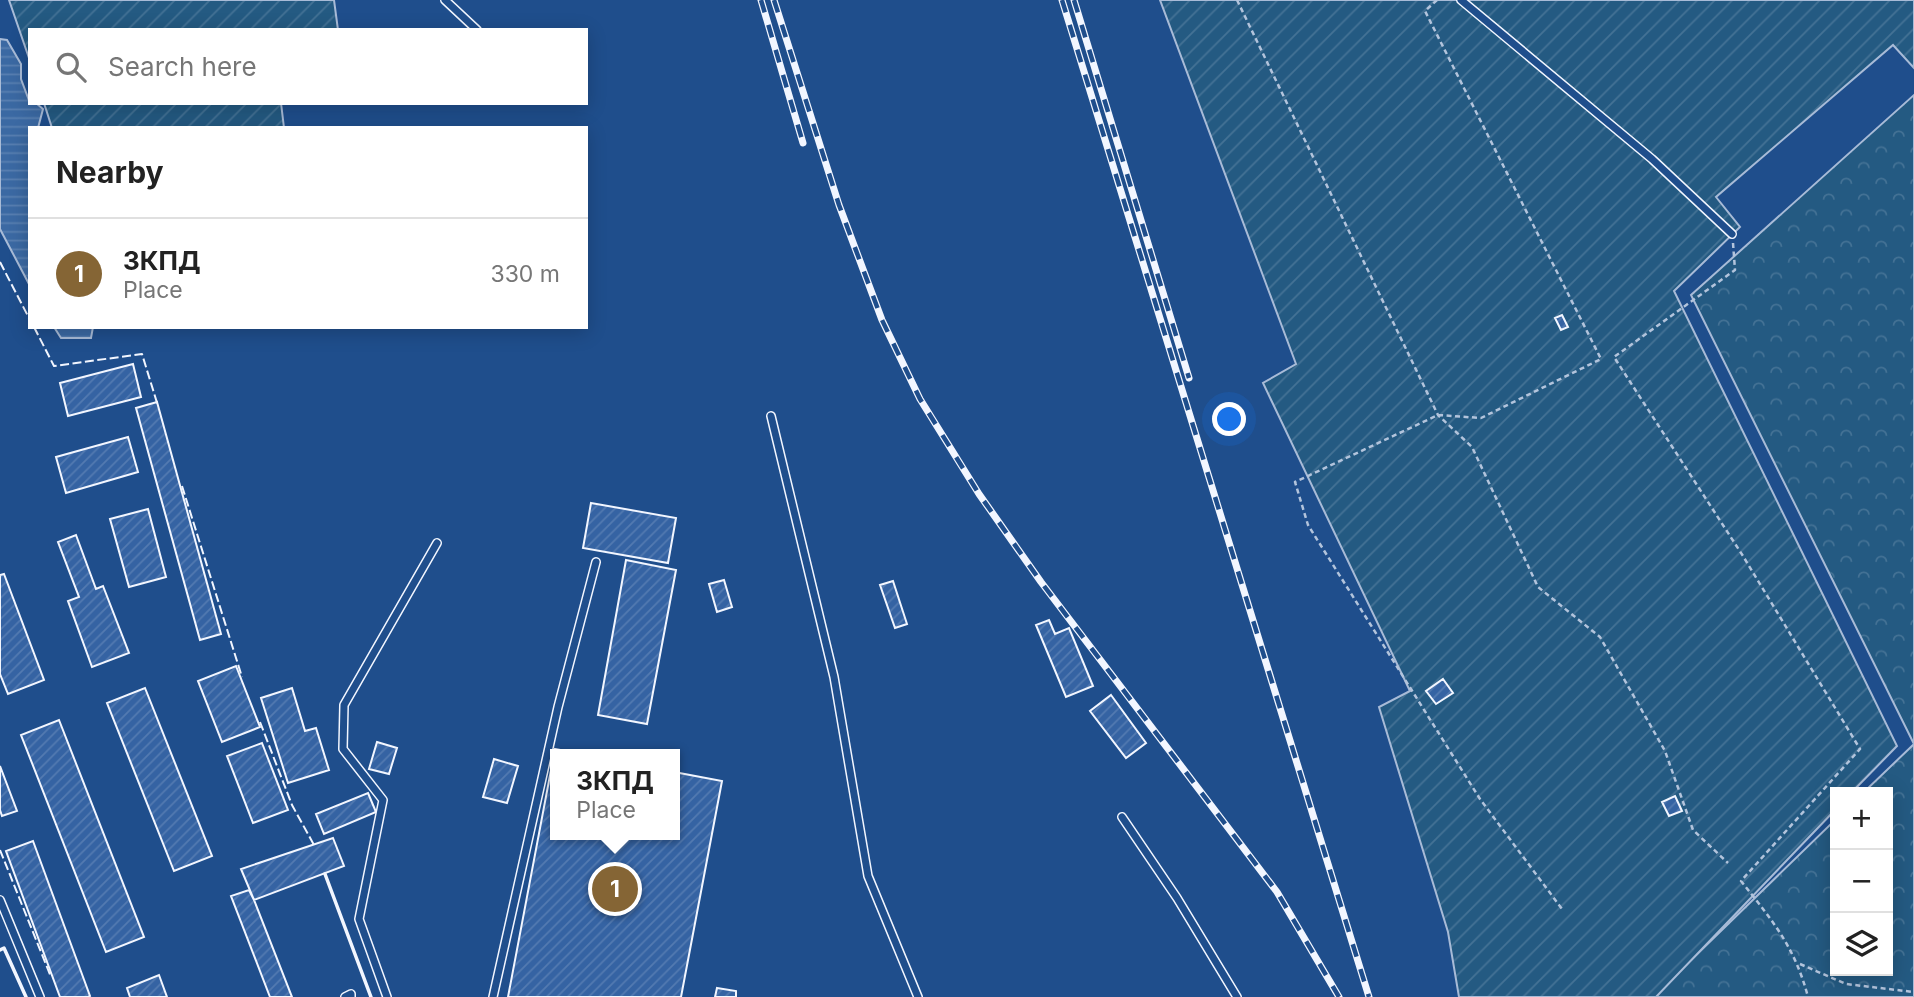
<!DOCTYPE html>
<meta charset="utf-8">
<style>
:root{--surface:#fff;--page:#f6f6f6;--text:#222;--muted:#767676;--line:#e0e0e0;--accent:#856535}
body{margin:0;font-family:Inter,sans-serif;background:var(--page);color:var(--text)}
.controls{position:absolute;right:21px;bottom:21px;display:grid;overflow:hidden;border-radius:0px;box-shadow:0 4px 18px #0003}
.controls button{width:63px;height:63px;display:grid;place-items:center;padding:0;border:0;border-bottom:2px solid var(--line);background:var(--surface);color:var(--text);font:35px sans-serif}
.you{position:absolute;left:1230px;top:420px;width:24px;height:24px;margin:-18px;border:5px solid #fff;border-radius:50%;background:#1a73e8;box-shadow:0 0 0 10px #1a73e833}
.badge{display:grid;place-items:center;width:46px;height:46px;border-radius:50%;background:var(--accent);color:#fff;font-size:23px;font-weight:700}
.pin{position:absolute;translate:-50% -50%;border:4px solid #fff;box-shadow:0 2px 7px #0006}
.popup{position:absolute;left:550px;top:749px;width:130px;height:91px;box-sizing:border-box;display:grid;place-content:center;border-radius:0px;background:var(--surface);filter:drop-shadow(0 2px 5px #0005);font-size:23px;white-space:nowrap;color:var(--muted)}
.popup b{font-size:26px;color:var(--text)}
.popup::after{content:'';position:absolute;left:50%;top:100%;margin-left:-14px;border:14px solid transparent;border-top-color:var(--surface)}
.list{margin:0;padding:0;list-style:none}
h2{display:flex;justify-content:space-between;align-items:center;height:91px;margin:0;padding:0 28px;font-size:30px}
h2 small{font-size:23px;font-weight:400;color:var(--muted)}
.list li{display:grid;grid-template-columns:46px 1fr auto;gap:21px;align-items:center;box-sizing:border-box;height:112px;padding:0 28px;border-top:2px solid var(--line)}
.list b{display:block;font-size:26px;white-space:nowrap}
.list p{margin:0;font-size:23px;white-space:nowrap;color:var(--muted)}
.list em{font-size:23px;font-style:normal;color:var(--muted)}
.icon{flex:none;width:38px;height:38px;fill:none;stroke:currentColor;stroke-width:2;stroke-linecap:round;stroke-linejoin:round}
.map{position:relative;flex:none;width:1914px;height:997px;overflow:hidden}
.search{position:absolute;background:var(--surface);box-shadow:0 4px 18px #0003;left:28px;top:28px;width:560px;height:77px;display:flex;align-items:center;gap:18px;box-sizing:border-box;padding:0 24px;border-radius:0px;color:var(--muted);font-size:26px}
.panel{position:absolute;background:var(--surface);box-shadow:0 4px 18px #0003;left:28px;top:126px;width:560px;height:203px;border-radius:0px}
.map>svg:first-child{display:block}
.forest{fill:url(#forest-crowns);stroke:#a8bbd7;stroke-width:2}
.garden{fill:url(#garden-furrows);stroke:#a8bbd7;stroke-width:2}
.water{fill:url(#water-rules);stroke:#a8bbd7;stroke-width:2}
.building{fill:url(#building-hatch);stroke:#f2f6ff;stroke-width:2}
.lines{fill:none;stroke-linecap:round;stroke-linejoin:round}
.service-casing{stroke:#f2f6ff;stroke-width:10}
.path{stroke:#b3c4dc;stroke-width:2.5;stroke-dasharray:5 3.5;stroke-linecap:butt}
.service{stroke:#1f4e8c;stroke-width:7}
.rail-casing{stroke:#f2f6ff;stroke-width:7}
.rail{stroke:#1f4e8c;stroke-width:4.5;stroke-dasharray:13;stroke-linecap:butt}
.fence{stroke:#f2f6ff;stroke-width:2;stroke-dasharray:9 3.5;stroke-linecap:butt}
.wall{stroke:#f2f6ff;stroke-width:3.5}
</style>
<div class="map">
<svg width="1914" height="997" viewBox="0 0 1914 997">
<defs>
<pattern id="forest-crowns" width="20" height="18" patternUnits="userSpaceOnUse" patternTransform="scale(1.75)"><rect width="20" height="18" fill="#245a82"/><path d="M2 6a3 3 0 1 1 6 0M12 15a3 3 0 1 1 6 0" fill="none" stroke="#447295"/></pattern>
<pattern id="garden-furrows" width="10" height="10" patternUnits="userSpaceOnUse" patternTransform="scale(1.75)"><rect width="10" height="10" fill="#245a82"/><path d="M-1 1l2-2M0 10L10 0M9 11l2-2" fill="none" stroke="#447295"/></pattern>
<pattern id="water-rules" width="6" height="5" patternUnits="userSpaceOnUse" patternTransform="scale(1.75)"><rect width="6" height="5" fill="#3b69a3"/><path d="M0 2.5h6" fill="none" stroke="#587fb1"/></pattern>
<pattern id="building-hatch" width="6" height="6" patternUnits="userSpaceOnUse" patternTransform="scale(1.75)"><rect width="6" height="6" fill="#3563a3"/><path d="M-1 1l2-2M0 6l6-6M5 7l2-2" fill="none" stroke="#537ab1"/></pattern>
</defs>
<rect width="100%" height="100%" fill="#1f4e8c"/>
<path class="forest" d="M1914,95V997H1653L1835,820V971H1888V792H1864L1914,744L1691,295Z"/>
<path class="garden" d="M9,0H334L338,30H30V61Z
M1160,0H1914V68L1893,45L1716,197L1740,227L1674,291L1897,746L1852,792H1835V810L1656,997H1459L1448,932L1379,707L1410,691L1263,383L1296,364Z
M44,103H281L284,128H52Z"/>
<path class="water" d="M0,39L7,40L21,64V79L30,103H36L43,109L38,128H30V286L0,229Z
M54,327H93L91,338H61Z"/>
<path class="building" d="M1562,315L1568,327L1561,330L1555,318Z
M133,364L141,397L68,416L60,383Z
M157,402L221,634L200,640L136,408Z
M128,437L138,472L66,493L56,457Z
M591,503L676,518L668,563L583,548Z
M148,509L166,577L129,587L110,519Z
M76,535L96,589L103,586L129,653L92,667L68,601L79,597L58,542Z
M626,560L676,570L647,724L598,715Z
M4,574L44,680L8,694L0,674V575Z
M724,580L732,607L717,612L709,584Z
M893,581L907,624L895,628L880,585Z
M1049,620L1055,634L1069,628L1093,686L1066,697L1036,625Z
M236,666L260,727L222,742L198,681Z
M1443,679L1453,693L1436,704L1426,691Z
M145,688L212,856L174,871L107,703Z
M292,688L305,731L316,728L329,770L288,783L261,698Z
M1111,695L1146,743L1126,758L1090,711Z
M59,720L144,937L106,952L21,735Z
M377,742L397,748L389,774L369,769Z
M262,743L288,810L253,823L227,756Z
M555,749L582,754H556V835H674V772L722,781L681,997H508Z
M494,759L518,766L507,803L483,797Z
M0,766L17,811L2,816L0,810Z
M368,793L376,812L324,834L316,814Z
M1675,796L1682,811L1669,816L1662,802Z
M333,838L344,866L254,900L241,869Z
M33,841L90,996L88,997H60L6,851Z
M249,890L254,900L292,997H270L231,896Z
M159,975L167,997H130L127,988Z
M717,988L736,991V997H715Z"/>
<g class="lines">
<g class="service-casing">
<path id="service" d="M445,0L477,30
M1461,0L1652,159L1732,234
M771,416L834,677L868,876L918,997
M1122,817L1177,898L1237,997
M0,900L40,997
M345,997L351,994V997
M387,997L359,919L383,800L343,749L344,705L437,543
M493,997L558,707L596,562"/>
</g>
<path class="path" d="M1237,0L1438,415L1472,447L1538,587L1600,637L1665,751L1693,830L1728,863
M1437,0L1425,11L1601,359L1481,418L1438,415L1295,482L1308,525L1480,799L1562,909
M1733,243L1735,270L1614,357L1743,556L1860,749L1741,881C1772,920 1795,947 1808,997
M1800,964L1846,984L1914,992"/>
<use href="#service" class="service"/>
<g class="rail-casing">
<path id="rail" d="M761,0L803,143
M774,0L839,205L882,320L920,399L979,494L1041,582L1277,892L1339,997
M1062,0L1369,997
M1074,0L1189,378"/>
</g>
<use href="#rail" class="rail"/>
<path class="fence" d="M0,262L30,320
M34,327L54,366L142,354L158,406
M182,486L242,677
M260,722L292,805L314,845
M0,850L51,977"/>
<path class="wall" d="M325,874L371,997
M0,950L4,948L26,997"/>
</g>
</svg>
<div class="controls">
<button>+</button>
<button>−</button>
<button><svg class="icon" aria-label="layers" viewBox="0 0 24 24"><path d="M12 4l9 5-9 5-9-5zM3 14l9 5 9-5"/></svg></button>
</div>
<div class="you"></div>
<div class="pin badge" style="left:615px;top:889px">1</div>
<div class="popup"><b>ЗКПД</b>Place</div>
<div class="search"><svg class="icon" aria-label="search" viewBox="0 0 24 24"><circle cx="10" cy="10" r="6"/><path d="M15 15l6 6"/></svg>Search here</div>
<section class="panel">
<h2>Nearby<small></small></h2>
<ul class="list">
<li><span class="badge">1</span><div><b>ЗКПД</b><p>Place</p></div><em>330 m</em></li>
</ul>
</section>
</div>
